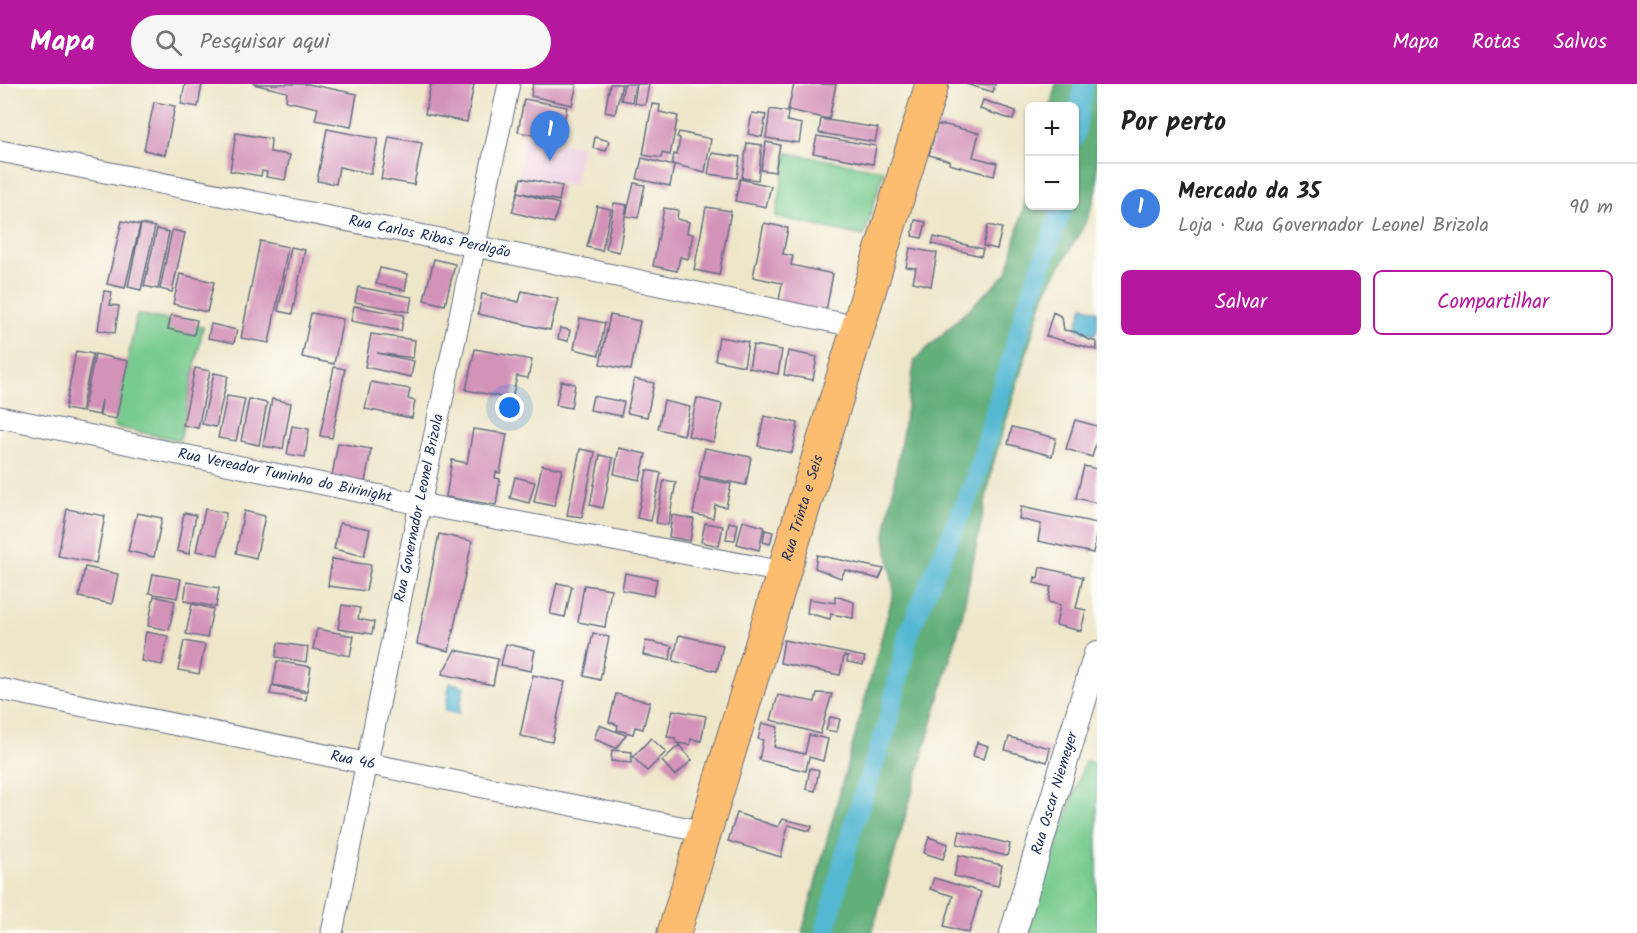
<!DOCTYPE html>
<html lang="pt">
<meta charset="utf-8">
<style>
:root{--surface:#fff;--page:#f6f6f6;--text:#222;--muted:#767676;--line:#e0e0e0;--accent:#b5179e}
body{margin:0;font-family:Kalam,sans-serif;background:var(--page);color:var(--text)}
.controls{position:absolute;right:18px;top:18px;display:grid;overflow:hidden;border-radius:9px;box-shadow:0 2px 4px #0004}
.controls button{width:54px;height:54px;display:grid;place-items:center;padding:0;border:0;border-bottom:2px solid var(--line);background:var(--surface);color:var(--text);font:30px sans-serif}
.you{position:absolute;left:510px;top:324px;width:21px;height:21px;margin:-15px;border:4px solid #fff;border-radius:50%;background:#1a73e8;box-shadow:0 0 0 9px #1a73e833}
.badge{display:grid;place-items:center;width:39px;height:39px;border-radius:50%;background:var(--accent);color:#fff;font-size:20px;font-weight:700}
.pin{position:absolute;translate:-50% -50px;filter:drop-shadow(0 2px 3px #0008)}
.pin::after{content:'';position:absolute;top:32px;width:21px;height:18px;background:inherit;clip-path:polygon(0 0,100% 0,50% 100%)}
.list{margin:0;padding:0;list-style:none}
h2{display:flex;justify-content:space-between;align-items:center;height:78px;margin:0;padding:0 24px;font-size:26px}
h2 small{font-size:20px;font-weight:400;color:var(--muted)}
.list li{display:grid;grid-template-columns:39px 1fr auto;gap:18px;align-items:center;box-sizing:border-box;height:90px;padding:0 24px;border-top:2px solid var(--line)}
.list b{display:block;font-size:22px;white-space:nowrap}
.list p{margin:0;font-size:20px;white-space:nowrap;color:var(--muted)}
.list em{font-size:20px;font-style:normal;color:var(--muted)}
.actions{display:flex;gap:12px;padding:18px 24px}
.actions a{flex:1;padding:14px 0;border:2px solid var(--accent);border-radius:9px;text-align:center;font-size:21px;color:var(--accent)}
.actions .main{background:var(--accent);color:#fff}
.icon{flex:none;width:33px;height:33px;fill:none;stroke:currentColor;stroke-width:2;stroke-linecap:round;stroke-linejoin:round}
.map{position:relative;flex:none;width:1097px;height:849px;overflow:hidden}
header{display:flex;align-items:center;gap:36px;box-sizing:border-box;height:84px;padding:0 30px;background:var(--accent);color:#fff}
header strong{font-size:28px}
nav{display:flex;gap:33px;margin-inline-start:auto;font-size:21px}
.search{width:420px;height:54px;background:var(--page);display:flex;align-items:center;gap:15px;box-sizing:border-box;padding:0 21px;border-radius:33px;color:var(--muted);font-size:22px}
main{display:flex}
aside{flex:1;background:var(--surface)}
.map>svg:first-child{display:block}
.built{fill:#f0d0e4}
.green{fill:#78cb8e;stroke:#4a7d76;stroke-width:1.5}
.forest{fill:#62af79;stroke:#3e6f6c;stroke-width:1.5}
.water{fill:#55b8d3;stroke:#387498;stroke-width:1.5}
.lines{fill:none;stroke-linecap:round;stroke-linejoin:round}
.canal{stroke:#55b8d3;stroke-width:20}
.building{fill:#d392b8}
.minor-casing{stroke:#656f83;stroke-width:23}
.tertiary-casing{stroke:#656f83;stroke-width:28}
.primary-casing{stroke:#656f83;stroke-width:35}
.minor{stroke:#fff;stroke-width:21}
.tertiary{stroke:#fff;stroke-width:26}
.primary{stroke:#fcbd6f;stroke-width:33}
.labels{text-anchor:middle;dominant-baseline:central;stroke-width:4.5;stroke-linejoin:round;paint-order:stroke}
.street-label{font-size:15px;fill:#1b2f5e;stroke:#fdfcf7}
</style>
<header>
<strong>Mapa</strong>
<div class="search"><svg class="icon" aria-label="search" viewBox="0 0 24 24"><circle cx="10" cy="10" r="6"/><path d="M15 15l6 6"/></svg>Pesquisar aqui</div>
<nav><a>Mapa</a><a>Rotas</a><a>Salvos</a></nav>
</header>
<main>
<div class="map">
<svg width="1097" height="849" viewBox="0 0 1097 849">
<rect width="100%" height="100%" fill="#fdfcf7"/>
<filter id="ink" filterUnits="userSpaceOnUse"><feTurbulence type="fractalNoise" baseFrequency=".0167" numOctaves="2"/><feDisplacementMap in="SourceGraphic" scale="12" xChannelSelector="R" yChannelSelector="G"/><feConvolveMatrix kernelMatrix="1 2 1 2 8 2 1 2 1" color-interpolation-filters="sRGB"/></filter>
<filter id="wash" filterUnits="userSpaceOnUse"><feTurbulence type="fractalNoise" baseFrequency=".008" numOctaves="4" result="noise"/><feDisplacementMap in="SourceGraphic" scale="24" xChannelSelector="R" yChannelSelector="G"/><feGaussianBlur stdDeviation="1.35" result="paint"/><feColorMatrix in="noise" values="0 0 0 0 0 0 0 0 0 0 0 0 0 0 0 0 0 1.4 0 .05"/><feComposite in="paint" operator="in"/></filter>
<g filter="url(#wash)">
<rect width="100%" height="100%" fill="#eee6c9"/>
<path class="built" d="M524,52L582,62L574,102L519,92Z"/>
<path class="green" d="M787,69L884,86L864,152L776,133Z
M137,230L203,243L180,356L114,343Z
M1085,677L1097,680V849H1027Z"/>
<path class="forest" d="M1056,0H1097V105L1088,134L1044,211L993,380L961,537L872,849H802L894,507L885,452L915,276L1007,189L1029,102L1030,122H1074V22H1050Z"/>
<path class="water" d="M1083,222L1097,227V243L1095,251L1076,245Z
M450,599L464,602L459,630L445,627Z"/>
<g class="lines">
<path class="canal" d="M1074,54L1084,0
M825,849L851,748L887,642L909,548L975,396L1025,227L1063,122"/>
</g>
<g id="blocks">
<path class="building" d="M185,0H202L198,23L181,20Z
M253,0H308L357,10L351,43L315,36L318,24L286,17L287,8Z
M431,0H474L467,38L425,30Z
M533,0H577L572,21L531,12Z
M610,0H622L615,30L605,28Z
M624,0H635L632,18L621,16Z
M637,0H649L645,21L634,19Z
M794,0H836L829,35L788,26Z
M966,0H995L993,8Z
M524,15L567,23L560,56L518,48Z
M983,16L1016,27L1013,36L980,25Z
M154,18L175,22L165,71L144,66Z
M652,20L660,21L659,28L678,32L670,71L662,69L661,74L643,71Z
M770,25L788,28L787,37L802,40L799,59L766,54Z
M752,29L766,31L762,53L748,50Z
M821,35L878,44L875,58L819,49Z
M937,41H946L979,49L973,73L997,79L994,92L949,80L950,77L929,71Z
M327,45L378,55L371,90L339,83L336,100L317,97Z
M679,48L711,55L705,88L672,80L674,70L677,71L680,54L677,53Z
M236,49L271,55L270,68L290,71L285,96L266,93L267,88L262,87L261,92L230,87Z
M817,52L876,62L873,80L813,69Z
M389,53L422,59L414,101L381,95Z
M595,53L609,57L606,67L593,64Z
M766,58L780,61L775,88L761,86Z
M747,59L762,61L758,96L742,94Z
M712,69L740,73L737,94L708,90Z
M642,74L674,82L670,102L637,95Z
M521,94L562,102L559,117L518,108Z
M740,95L771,102L766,123L735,117Z
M634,99L645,101L638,134L626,132Z
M518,108L559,120L554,139L512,128Z
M614,119L627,121L619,168L606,165Z
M597,122L611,125L602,167L587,163Z
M706,123L731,127L719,191L694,186Z
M664,124L678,126L677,135L689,138L687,149L693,150L688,175L680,173L677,187L653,182Z
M915,136L926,138L922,154L912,152Z
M122,137L140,141L125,204L107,200Z
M764,139L788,144L783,170L793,172L791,181L833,190L825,232L778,223L782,199L753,193Z
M141,140L155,143L141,206L128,203Z
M988,141L1002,144L997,165L983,162Z
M157,145L169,148L158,205L144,202Z
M172,146L185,149L172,208L160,205Z
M934,153L983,165L981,172L932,160Z
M260,157L288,163L269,259L241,254Z
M291,163L305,166L292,230L278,227Z
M910,164L937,169L931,202L913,198L916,184L906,183Z
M434,175L455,180L445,221L424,216Z
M380,184L408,190L405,206L376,200Z
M180,190L214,198L207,228L173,220Z
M358,203L412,213L409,228L355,218Z
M104,207L112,208L110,221L119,222L115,249L98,246Z
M522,207L558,215L550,246L478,230L482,210L519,218Z
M354,222L404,231L401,247L351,237Z
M1053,228L1062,233L1064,246L1076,248L1087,255L1097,258V266L1046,252Z
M311,229L343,235L334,280L302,273Z
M171,231L197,236L194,251L168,245Z
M610,231L640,237L631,286L600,280Z
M580,234L605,239L599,271L574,265Z
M211,240L237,246L234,259L208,254Z
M560,244L570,246L568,257L558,255Z
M371,250L415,256L413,274L377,269L414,277L411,293L365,283Z
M719,253L748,258L744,282L715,276Z
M753,261L782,266L778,290L749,284Z
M475,265L532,276L528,294L517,292L512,315L466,306Z
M76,267L93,270L81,328L65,325Z
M788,267L817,273L813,296L784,291Z
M95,270L128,277L116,335L100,332L102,316L99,331L83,328Z
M334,283L345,285L332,354L320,352Z
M195,284L210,287L198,344L183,341Z
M214,289L228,292L216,343L202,340Z
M634,295L654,299L647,333L627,329Z
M561,297L575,300L571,324L556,321Z
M371,298L410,305L408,315L415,317L412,334L365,325Z
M227,312L245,315L236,357L218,354Z
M593,312L624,318L621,332L590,326Z
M697,314L722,320L714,358L688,352Z
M249,315L267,319L259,361L241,357Z
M272,315L291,319L283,365L263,362Z
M664,317L690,323L684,351L658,345Z
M764,332L798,339L792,369L758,362Z
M1075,336L1097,342V356L1092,373L1066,365Z
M292,342L309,345L305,373L287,370Z
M1012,343L1056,354L1052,372L1008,360Z
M473,345L507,350L500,389L496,388L495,394L500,395L496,421L446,413L452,376L467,379Z
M338,359L371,365L364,404L331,397Z
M619,364L646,370L640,396L614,390Z
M705,364L751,373L746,401L699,392Z
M580,365L595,368L582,433L567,431Z
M600,371L613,374L603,424L590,421Z
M542,381L562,385L554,422L534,418Z
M1084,382L1097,385V419L1076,414Z
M647,386L661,389L651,437L637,434Z
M515,393L535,398L529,419L510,414Z
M700,394L731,400L726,423L715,421L713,434L693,430Z
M664,396L676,398L668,441L656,439Z
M1021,423L1097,439V448L1093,469L1038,457L1041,440L1019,435Z
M67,425L105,432L96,479L58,472Z
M205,425L226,429L218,471L196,467Z
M244,427L265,432L256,474L236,469Z
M137,429L162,434L154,473L128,467Z
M184,429L196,431L189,470L177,467Z
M672,431L694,435L690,457L669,453Z
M743,437L764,443L759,466L737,460Z
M729,438L738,440L735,456L726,455Z
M340,439L370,445L364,472L334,465Z
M705,439L723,442L719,462L701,458Z
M765,446L773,448L770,460L763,458Z
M439,450L472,457L449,567L417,560Z
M817,471L884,485L879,495L845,486L841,494L815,484Z
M332,475L371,481L366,507L328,502Z
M85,483L118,490L112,520L79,513Z
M1040,483L1083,493L1076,524L1086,526L1081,547L1056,541L1060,521L1048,518L1051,503L1034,499L1035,493L1038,494Z
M625,489L657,495L653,512L622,506Z
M153,490L181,495L177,514L149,509Z
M187,498L219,504L216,523L184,517Z
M557,499L572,502L565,533L550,530Z
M584,501L611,505L605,543L578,538Z
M154,512L175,517L169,546L148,542Z
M835,512L854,518L853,534L831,530L830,535L807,529L809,515L835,519Z
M192,520L213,525L207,554L186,550Z
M342,521L360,524L358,535L374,538L372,550L338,545Z
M317,545L354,552L350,572L313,565Z
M146,548L168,552L162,581L141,577Z
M593,549L609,553L600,596L584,592Z
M679,551L723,561L717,587L673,577Z
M784,556L865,573L863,581L847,578L848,573L844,572L840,591L780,579Z
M184,557L205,561L199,590L178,586Z
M646,557L672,562L670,576L643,571Z
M278,559L308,563L306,578L276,573Z
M506,560L535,566L531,587L501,581Z
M455,566L498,575L493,601L442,590Z
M277,577L311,583L307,607L273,601Z
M533,591L565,598L552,658L520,652Z
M272,602L307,609L306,616L270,610Z
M817,609L832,610L820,650L771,636L778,611L815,618Z
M616,610L650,618L643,645L635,643L633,650L617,646L618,641L609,638Z
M673,626L706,632L701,657L691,655L690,661L676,659L675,654L667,653Z
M830,633L840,635L837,648L826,646Z
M762,639L778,643L774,663L805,670L809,651L828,655L823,677L809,673L806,687L759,676L763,656L758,655Z
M599,641L626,651L616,664L594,655Z
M1009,653L1050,664L1047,678L1005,666Z
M651,654L666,668L647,687L633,673Z
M977,658L988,662L984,675L973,672Z
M679,661L692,676L675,692L662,677Z
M612,666L632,668L631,679L611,677Z
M810,684L819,686L815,707L806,705Z
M737,729L778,743L783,735L812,742L810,747L788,741L781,773L728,757Z
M960,747L1010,760L1007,772L957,760Z
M929,753L948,760L943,775L924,769Z
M959,771L1002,781L998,802L954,792Z
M934,794L981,808L969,849L944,842L953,812L930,805Z"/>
</g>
</g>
<g filter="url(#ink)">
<use href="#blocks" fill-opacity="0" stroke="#656f83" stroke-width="1.5"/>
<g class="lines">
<g class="minor-casing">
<g id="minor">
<path id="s1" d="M0,67L475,162L858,243"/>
<path id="s2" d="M0,333L420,420L784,488"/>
<path id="s3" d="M0,605L705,748"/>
<path id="s4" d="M332,849L420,420L509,0"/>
</g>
</g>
<g class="tertiary-casing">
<g id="tertiary">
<path id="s5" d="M1013,849L1097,570"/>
</g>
</g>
<g class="primary-casing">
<g id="primary">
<path id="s6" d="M674,849L932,0"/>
</g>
</g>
<use href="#minor" class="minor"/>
<use href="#tertiary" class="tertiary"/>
<use href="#primary" class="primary"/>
</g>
</g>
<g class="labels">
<g class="street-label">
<text stroke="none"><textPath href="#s1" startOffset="438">Rua Carlos Ribas Perdigão</textPath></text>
<text stroke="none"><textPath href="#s2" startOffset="291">Rua Vereador Tuninho do Birinight</textPath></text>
<text stroke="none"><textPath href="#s4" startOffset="434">Rua Governador Leonel Brizola</textPath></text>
<text stroke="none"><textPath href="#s6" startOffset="444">Rua Trinta e Seis</textPath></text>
<text stroke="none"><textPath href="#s3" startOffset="360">Rua 46</textPath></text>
<text stroke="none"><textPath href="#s5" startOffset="146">Rua Oscar Niemeyer</textPath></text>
</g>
</g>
</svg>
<div class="controls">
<button>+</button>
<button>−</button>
</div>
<div class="you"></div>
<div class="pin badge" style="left:550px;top:77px;background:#3f7fe0">1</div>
</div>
<aside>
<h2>Por perto<small></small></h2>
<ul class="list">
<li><span class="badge" style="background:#3f7fe0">1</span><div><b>Mercado da 35</b><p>Loja · Rua Governador Leonel Brizola</p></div><em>90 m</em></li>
</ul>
<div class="actions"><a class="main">Salvar</a><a>Compartilhar</a></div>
</aside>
</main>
